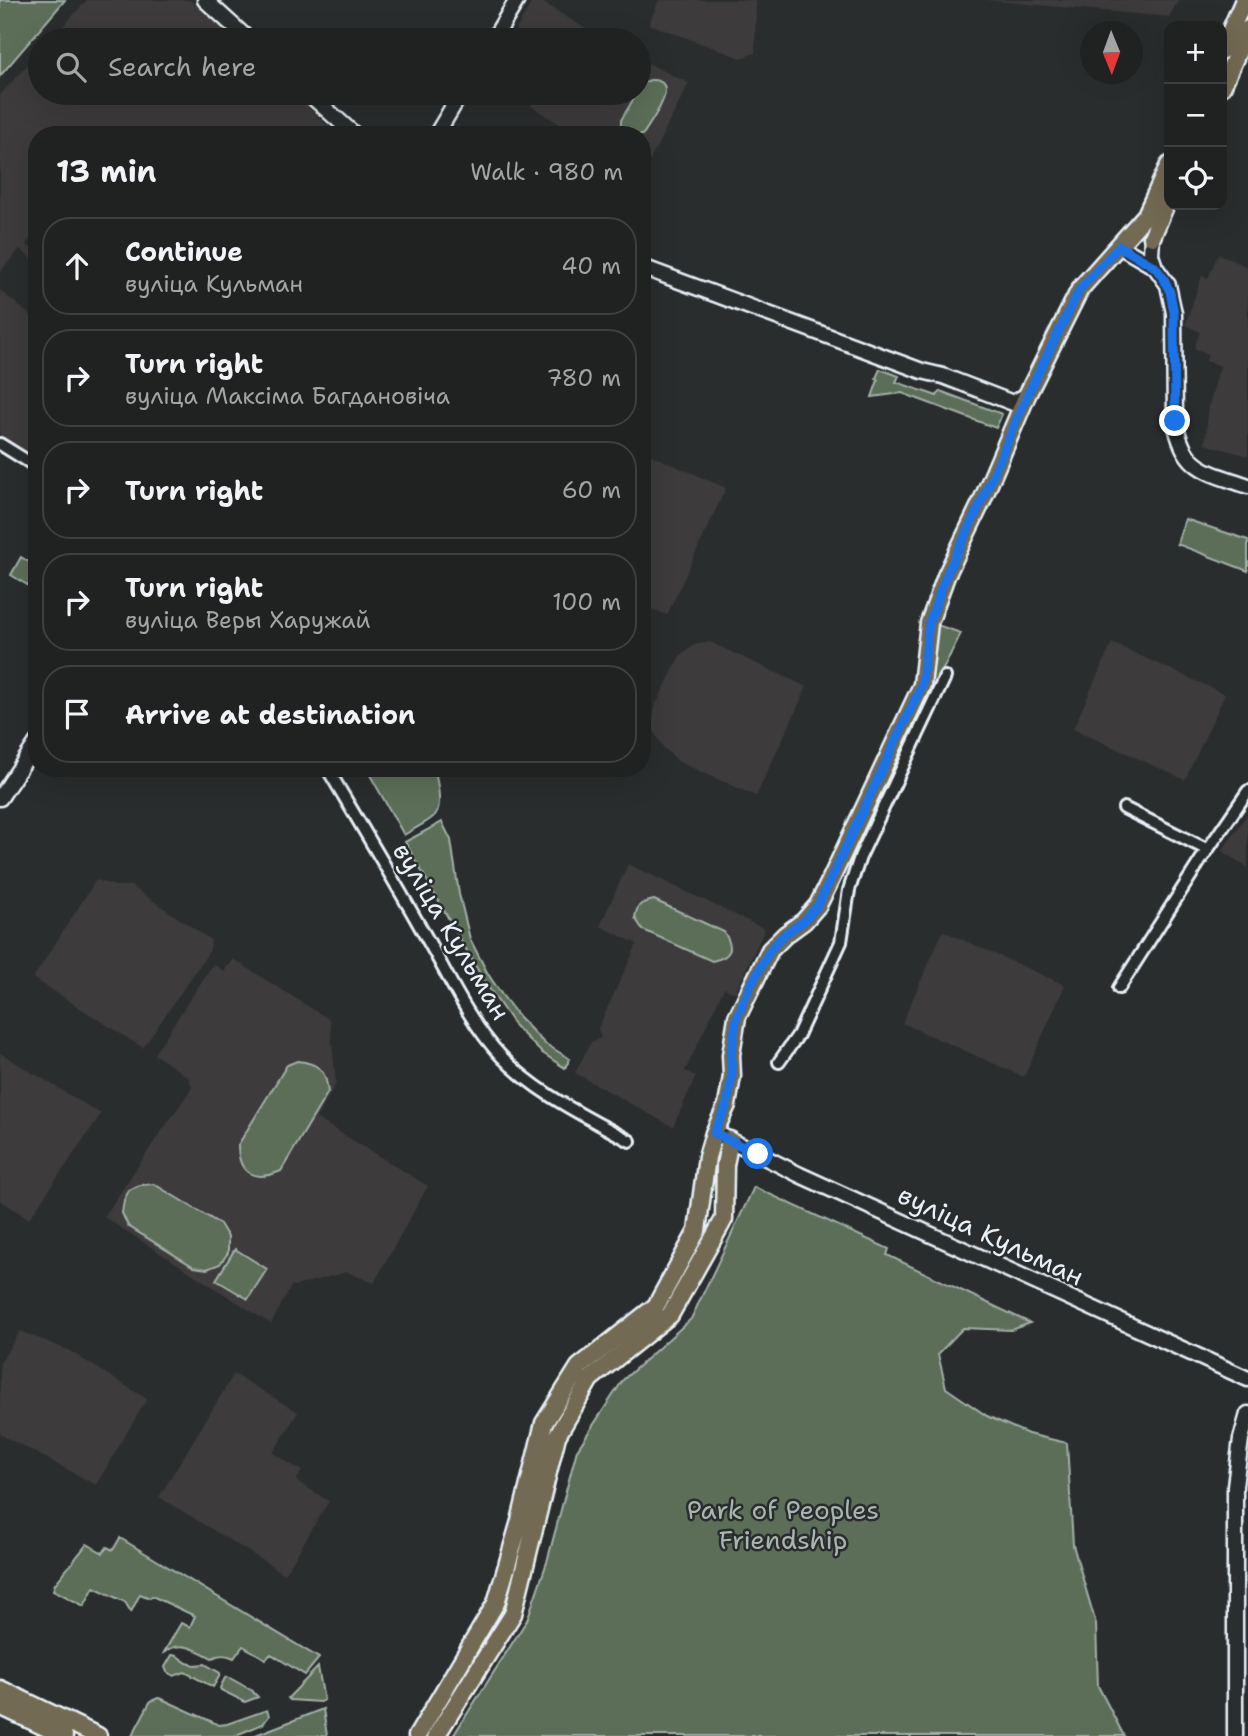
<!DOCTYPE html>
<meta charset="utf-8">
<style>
:root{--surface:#202222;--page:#2d2f2f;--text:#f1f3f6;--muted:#a2a4a5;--line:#3d3f40}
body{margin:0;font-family:"Shantell Sans",sans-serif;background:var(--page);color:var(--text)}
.controls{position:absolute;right:21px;top:21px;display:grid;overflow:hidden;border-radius:14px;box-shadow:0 7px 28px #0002}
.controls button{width:63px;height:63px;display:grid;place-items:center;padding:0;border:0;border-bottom:2px solid var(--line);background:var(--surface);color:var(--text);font:35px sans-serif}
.compass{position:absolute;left:1080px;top:21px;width:63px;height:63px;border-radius:50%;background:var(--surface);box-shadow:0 7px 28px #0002;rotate:179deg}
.stop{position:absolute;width:21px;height:21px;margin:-16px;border:5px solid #1a73e8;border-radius:50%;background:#fff}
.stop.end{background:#1a73e8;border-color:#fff;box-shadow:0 2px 7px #0008}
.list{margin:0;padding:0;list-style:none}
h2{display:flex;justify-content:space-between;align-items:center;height:91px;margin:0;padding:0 28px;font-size:30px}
h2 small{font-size:23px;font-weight:400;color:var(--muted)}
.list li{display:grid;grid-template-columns:46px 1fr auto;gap:21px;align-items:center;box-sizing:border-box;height:98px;margin:0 14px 14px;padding:0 14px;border:2px solid var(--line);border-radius:28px}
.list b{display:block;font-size:26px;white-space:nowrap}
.list p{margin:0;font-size:23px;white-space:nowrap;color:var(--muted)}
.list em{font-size:23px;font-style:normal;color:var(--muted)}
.icon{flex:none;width:38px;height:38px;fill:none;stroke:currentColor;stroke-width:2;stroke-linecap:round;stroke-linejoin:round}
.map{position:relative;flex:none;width:1248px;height:1736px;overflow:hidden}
.search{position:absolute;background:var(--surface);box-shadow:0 7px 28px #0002;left:28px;top:28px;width:623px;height:77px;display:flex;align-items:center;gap:18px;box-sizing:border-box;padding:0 24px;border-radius:38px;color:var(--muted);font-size:26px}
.panel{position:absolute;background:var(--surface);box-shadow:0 7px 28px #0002;left:28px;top:126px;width:623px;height:651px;border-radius:28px}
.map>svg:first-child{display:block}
.built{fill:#3e3a3b}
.green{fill:#5b6e59;stroke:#a2b0a8;stroke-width:2}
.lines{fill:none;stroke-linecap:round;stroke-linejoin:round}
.street-casing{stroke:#e8f1f8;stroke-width:16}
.secondary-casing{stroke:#e8f1f8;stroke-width:19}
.primary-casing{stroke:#e8f1f8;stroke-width:21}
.street{stroke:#2a2d2e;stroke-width:10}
.secondary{stroke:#2a2d2e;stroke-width:14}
.primary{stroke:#736b52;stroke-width:16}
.route{stroke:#1a73e8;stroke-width:9}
.labels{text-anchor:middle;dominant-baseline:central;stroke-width:5;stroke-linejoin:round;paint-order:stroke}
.street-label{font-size:26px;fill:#e8f1f8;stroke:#2a2d2e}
.park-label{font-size:26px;fill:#a9b6b0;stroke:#2a2d2e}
</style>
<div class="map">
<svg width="1248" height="1736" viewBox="0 0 1248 1736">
<rect width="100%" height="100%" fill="#2a2d2e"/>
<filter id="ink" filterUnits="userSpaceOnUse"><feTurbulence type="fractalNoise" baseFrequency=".0143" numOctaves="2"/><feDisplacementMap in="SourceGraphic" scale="14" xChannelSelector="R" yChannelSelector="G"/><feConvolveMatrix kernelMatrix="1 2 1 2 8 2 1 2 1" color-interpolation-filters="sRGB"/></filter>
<g filter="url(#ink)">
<path class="built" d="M87,0H190L237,40H50Z
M533,0H539L604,40H510Z
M659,0H756L755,53L741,58L649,24Z
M984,0H1179L1169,17Z
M40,51V93H294L337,135H37V232L26,244L37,253V264L20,249L0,272V95Z
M639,59L689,83L648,164L642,160V135H607L597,128L592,135H577L531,106L539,93H639Z
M1218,254L1248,267V456L1205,444L1209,405L1220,366L1206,361L1208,354L1194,348L1200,332L1185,325L1202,276L1208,278Z
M0,290L37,321V463L0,439Z
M642,451L726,488L667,615L642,605Z
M710,642L807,687L756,796L679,762L663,747L652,728L655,706L680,656L694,645Z
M1112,643L1225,694L1185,780L1073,729Z
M1248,813V868L1222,851Z
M628,864L765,929L735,993L724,988L685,1071L696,1076L673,1127L575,1073L591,1042L601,1038L598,1028L637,944L600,926Z
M96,880L115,886H131L211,940L210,950L143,1048L33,978Z
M943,931L1065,985L1024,1077L902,1023Z
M233,959L330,1020L336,1084L316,1118L428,1186L374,1283L347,1272L295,1286L292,1285L271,1324L104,1217L156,1139L192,1088L188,1077L154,1054L213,964L224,971Z
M0,1053L101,1114L29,1219L0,1200Z
M20,1331L68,1350L147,1399L96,1485L0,1434V1363Z
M234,1374L298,1412L273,1453L302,1471L296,1481L329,1501L285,1574L159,1497Z"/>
<path class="green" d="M0,0H65L0,76Z
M650,80C684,79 651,121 644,133L642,135H624L621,132V120L643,83Z
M880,369L899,376L896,382L937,396L940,391L1002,414L996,428L902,393L872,397L878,380L876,378Z
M1185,519L1248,540V571L1177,544Z
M21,557L37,567V591L11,575Z
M934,624L961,633L888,780L885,779Z
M366,768H435C436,781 445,807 433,817C425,824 413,829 404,835Z
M442,822L451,840L459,894L470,939L488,974L502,995L519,1017L544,1043L570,1059L565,1068L541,1052L515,1026L484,981L405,842Z
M654,900L724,932C735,949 731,957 712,961L643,930L635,918C637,904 641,903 654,900Z
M297,1061C320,1063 326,1071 328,1092L281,1171C255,1182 238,1175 238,1145L287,1065Z
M154,1184L220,1224L228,1237V1253L220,1264L207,1269L194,1267L128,1226L122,1213L124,1200L129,1190L140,1185Z
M754,1187L889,1249L887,1255L1030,1323L1012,1330L963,1328L938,1354L946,1388L987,1416L1028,1434L1067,1443L1073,1545L1096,1624L1098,1686L1124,1736H453L527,1620L547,1562L577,1450L623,1380L691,1319Z
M235,1249L267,1269L248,1299L216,1280Z
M120,1538L319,1658L305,1675L271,1654L266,1659L243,1646L234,1658C226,1654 220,1654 212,1658C195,1649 179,1639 163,1654L181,1623L190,1627L195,1616L152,1596L150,1598L140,1594L131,1612L125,1602L94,1587L84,1606L53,1590L55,1584L87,1544L103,1553L107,1547L113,1550Z
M172,1655L177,1656L187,1663L195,1665L205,1664L220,1673V1675L213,1687L185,1672L174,1676L167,1672L165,1667Z
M318,1667L324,1700L320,1702L290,1700L288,1698Z
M228,1677L253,1691V1692L258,1697L245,1702L221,1690L220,1688L225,1678Z
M158,1698L162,1699L219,1725L227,1724L267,1710L269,1716L263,1724L234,1736H132L149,1704L151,1701Z
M323,1709L327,1736H253Z"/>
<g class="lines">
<g class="street-casing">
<path id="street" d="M0,444L37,467
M327,768C359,822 391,875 422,930C446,971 468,1021 501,1056C537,1094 585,1116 630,1141
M1124,808L1208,850
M1119,988L1204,855L1248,791
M779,1062L798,1035L841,942L849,890L860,857L945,677"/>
</g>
<g class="secondary-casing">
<path id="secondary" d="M205,0L249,40
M493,40L517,0
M308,93L355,135
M436,135L461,93
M1152,237L1151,255L1155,267L1168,285L1174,313L1175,421C1184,471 1206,471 1248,486
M1119,246L1155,267
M642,267L922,371L943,376L1013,403L1027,395
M0,798L37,742
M722,1136L800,1175L1248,1379
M1235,1736V1486L1241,1439L1248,1414"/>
</g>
<g class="primary-casing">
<path id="primary" d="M1222,50L1244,0
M1222,87L1248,29
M1152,237L1169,197
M0,1689L98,1736
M0,1706L64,1736
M417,1736L496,1603L520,1521L544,1423L579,1367L656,1306L697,1231L707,1157L714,1133L727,1105L729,1094L732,1076L731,1055L737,1017L770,950L785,935L804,921L818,905L830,881L922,685L929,623L946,576L981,503L1027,395L1080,289L1146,215L1169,165
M436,1736L513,1614L557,1436L590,1379L670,1315L719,1228L724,1219L725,1165L730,1140"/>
</g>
<use href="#street" class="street"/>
<use href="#secondary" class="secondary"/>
<use href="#primary" class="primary"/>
</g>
</g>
<g class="lines" filter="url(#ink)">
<path class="route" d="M758,1154L714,1133L727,1105L729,1094L732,1076L731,1055L737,1017L750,987L770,950L785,934L804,921L818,905L830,881L922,685L929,623L946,576L981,503L1027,396L1080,289L1119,246L1155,267L1164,279L1170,292L1174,313L1175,421"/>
</g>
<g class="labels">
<g class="street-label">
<text transform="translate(452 931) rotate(59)">вуліца Кульман</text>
<text transform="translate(991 1235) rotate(25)">вуліца Кульман</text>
</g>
<g class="park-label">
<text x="783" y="1509">Park of Peoples<tspan x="783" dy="30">Friendship</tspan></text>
</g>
</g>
</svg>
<div class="controls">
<button>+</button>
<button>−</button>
<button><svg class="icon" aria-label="locate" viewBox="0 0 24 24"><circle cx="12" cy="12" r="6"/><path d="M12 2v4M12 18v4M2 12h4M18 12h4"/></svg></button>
</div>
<svg class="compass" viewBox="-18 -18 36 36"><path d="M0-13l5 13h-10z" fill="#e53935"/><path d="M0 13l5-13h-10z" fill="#a2a4a5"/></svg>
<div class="stop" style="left:758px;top:1154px"></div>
<div class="stop end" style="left:1175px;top:421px"></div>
<div class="search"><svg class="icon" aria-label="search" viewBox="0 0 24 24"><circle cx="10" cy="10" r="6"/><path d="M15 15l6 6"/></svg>Search here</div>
<section class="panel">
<h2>13 min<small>Walk · 980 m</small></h2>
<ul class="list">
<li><svg class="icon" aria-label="ahead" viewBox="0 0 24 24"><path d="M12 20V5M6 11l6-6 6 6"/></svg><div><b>Continue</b><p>вуліца Кульман</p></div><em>40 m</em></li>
<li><svg class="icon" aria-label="right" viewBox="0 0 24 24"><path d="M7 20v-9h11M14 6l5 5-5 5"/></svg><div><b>Turn right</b><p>вуліца Максіма Багдановіча</p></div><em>780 m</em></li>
<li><svg class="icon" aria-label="right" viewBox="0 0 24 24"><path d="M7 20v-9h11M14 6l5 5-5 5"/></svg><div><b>Turn right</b></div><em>60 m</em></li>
<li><svg class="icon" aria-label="right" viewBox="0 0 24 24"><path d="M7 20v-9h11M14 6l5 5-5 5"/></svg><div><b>Turn right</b><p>вуліца Веры Харужай</p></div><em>100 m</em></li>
<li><svg class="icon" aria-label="arrive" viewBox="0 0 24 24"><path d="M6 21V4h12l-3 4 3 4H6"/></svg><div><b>Arrive at destination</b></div></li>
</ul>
</section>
</div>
